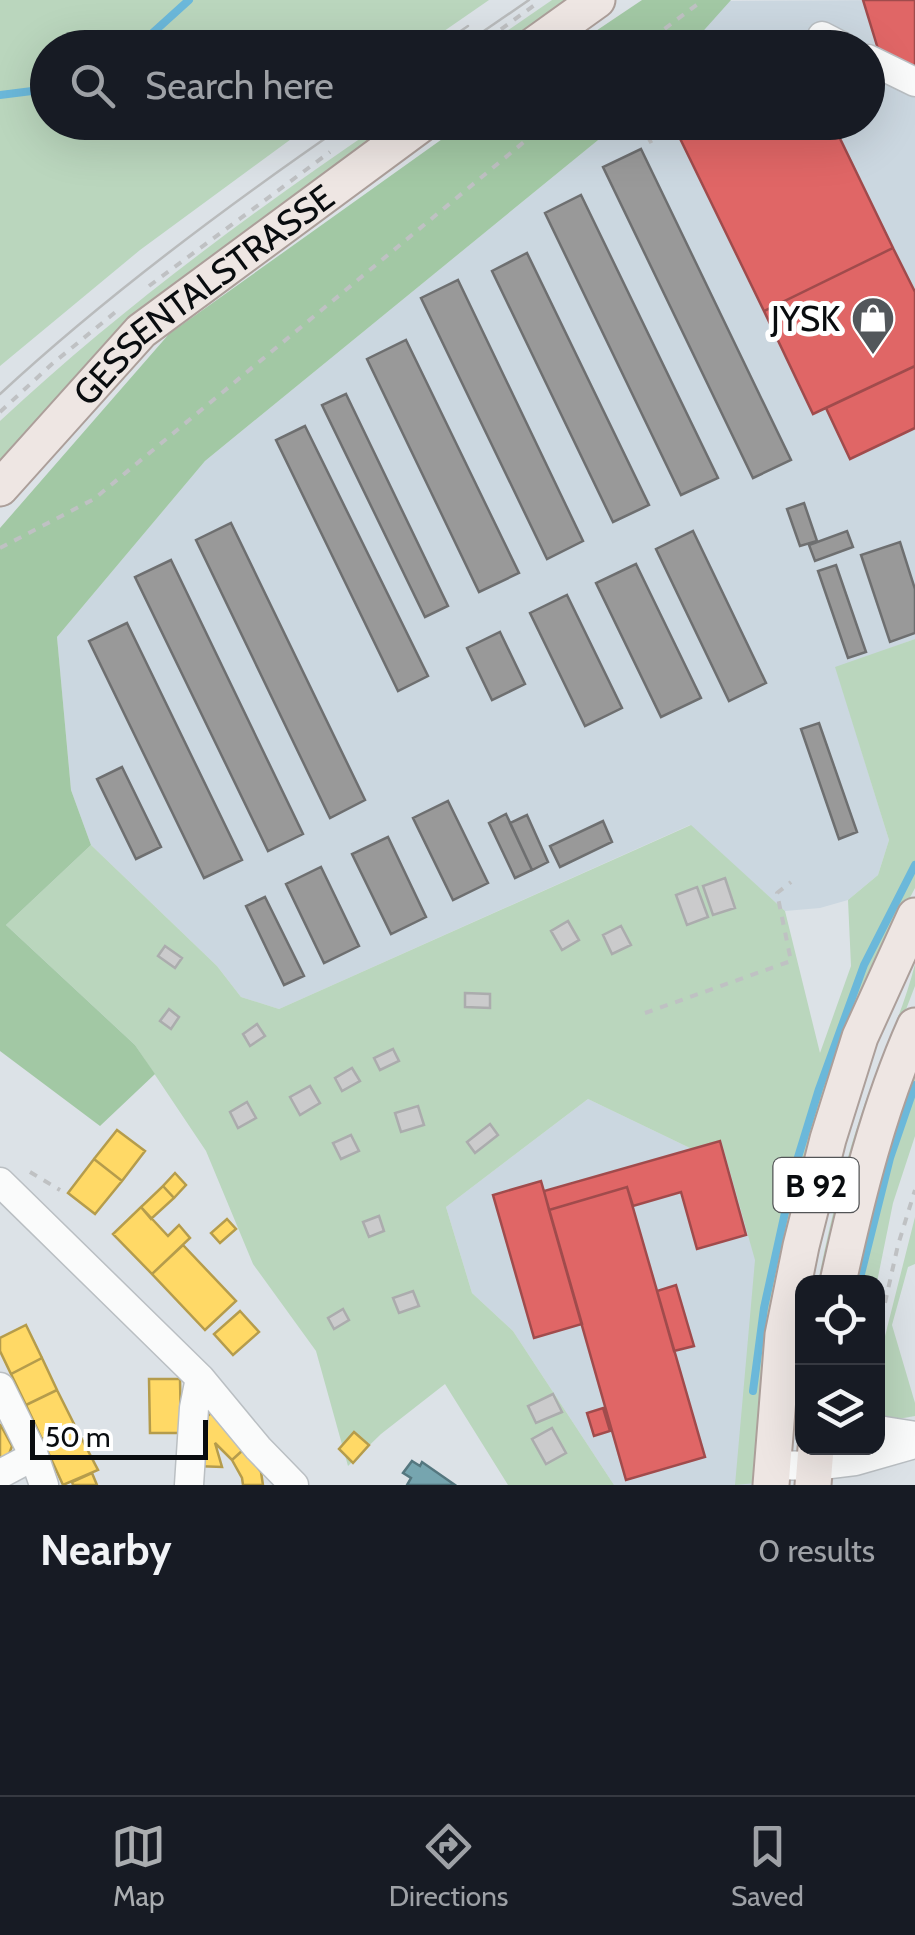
<!DOCTYPE html>
<style>
:root{--surface:#171b24;--page:#20242c;--text:#f1f3f6;--muted:#9ea1a6;--line:#363941;--accent:#aaadb0}
body{margin:0;font-family:Cabin,sans-serif;background:var(--page);color:var(--text)}
.controls{position:absolute;right:30px;bottom:30px;display:grid;overflow:hidden;border-radius:20px;box-shadow:0 10px 40px #0002}
.controls button{width:90px;height:90px;display:grid;place-items:center;padding:0;border:0;border-bottom:2px solid var(--line);background:var(--surface);color:var(--text);font:50px sans-serif}
.scale{position:absolute;left:30px;bottom:25px;width:178px;box-sizing:border-box;padding-left:10px;border:5px solid #090c0f;border-top:0;font-size:28px;line-height:35px;white-space:nowrap;color:#090c0f;-webkit-text-stroke:8px #fff;paint-order:stroke}
.list{margin:0;padding:0;list-style:none}
h2{display:flex;justify-content:space-between;align-items:center;height:130px;margin:0;padding:0 40px;font-size:42px}
h2 small{font-size:32px;font-weight:400;color:var(--muted)}
.icon{flex:none;width:55px;height:55px;fill:none;stroke:currentColor;stroke-width:2;stroke-linecap:round;stroke-linejoin:round}
.map{position:relative;flex:none;width:915px;height:1485px;overflow:hidden}
.search{position:absolute;background:var(--surface);box-shadow:0 10px 40px #0002;left:30px;right:30px;top:30px;height:110px;display:flex;align-items:center;gap:25px;box-sizing:border-box;padding:0 35px;border-radius:55px;color:var(--muted);font-size:38px}
.sheet{height:310px;background:var(--surface)}
nav{display:flex;justify-content:space-around;align-items:center;box-sizing:border-box;height:140px;border-top:2px solid var(--line);background:var(--surface);font-size:28px;color:var(--muted)}
nav a{display:grid;justify-items:center;gap:5px}
nav .on{color:var(--accent)}
.map>svg:first-child{display:block}
.built{fill:#cbd7e0}
.green{fill:#bad6bd}
.forest{fill:#a2c8a4}
.homes{fill:#ffd966;stroke:#b59c4c;stroke-width:2.5}
.shops{fill:#e06666;stroke:#a04b4c;stroke-width:2.5}
.public{fill:#76a5af;stroke:#55777f;stroke-width:2.5}
.industry{fill:#999;stroke:#6e6f70;stroke-width:2.5}
.lines{fill:none;stroke-linecap:round;stroke-linejoin:round}
.stream{stroke:#6bb8da;stroke-width:8}
.building{fill:#cbcbcc;stroke:#abacad;stroke-width:2.5}
.minor-casing{stroke:#babfc3;stroke-width:31}
.major-casing{stroke:#ac9f9a;stroke-width:39}
.path{stroke:#bfc1c3;stroke-width:4;stroke-dasharray:8 8;stroke-linecap:butt}
.minor{stroke:#fafbfb;stroke-width:28}
.major{stroke:#eee6e3;stroke-width:35}
.tram{stroke:#b9bbbc;stroke-width:2.5}
.labels{text-anchor:middle;dominant-baseline:central;stroke-width:10;stroke-linejoin:round;paint-order:stroke}
.shield{fill:#fff;stroke:#535557;stroke-width:2.5}
.shield-label{font-size:32px;font-weight:bold;fill:#090c0f}
.street-label{font-size:35px;fill:#090c0f;stroke:#fff}
.poi-label{font-size:35px;fill:#090c0f;stroke:#fff;text-anchor:end}
</style>
<div class="map">
<svg width="915" height="1485" viewBox="0 0 915 1485">
<rect width="100%" height="100%" fill="#dce2e7"/>
<path class="built" d="M915,0V639L836,668L889,840L878,875L848,900L820,908L785,911L690,825L279,1009L241,997L217,966L91,845L71,790L57,637L205,461L619,123L868,122V48L689,47L729,1Z
M819,1054L756,1485H614L513,1331L472,1293L446,1207L588,1099L692,1149L720,1140Z"/>
<path class="green" d="M0,0H489L421,47L48,48V122L313,123L140,250L0,366Z
M552,0H578L512,47L482,48Z
M383,123H409L0,472V421C119,310 249,214 383,123Z
M915,639V888L892,932L756,1483L735,1485L755,1260L721,1140L692,1149L588,1099L446,1207L472,1293L513,1331L614,1485H508L445,1384L381,1434L348,1466L316,1351L253,1264L206,1151L135,1045L6,925L91,845L217,966L241,997L279,1009L691,825L785,911L820,1053L851,966L848,900L878,875L889,840L835,667Z
M915,964V986L882,1072L824,1282H818C830,1222 845,1161 865,1103C881,1057 903,1012 915,964Z
M915,1065V1136L893,1203L877,1282H853L868,1215Z
M915,1217V1264L908,1267L892,1325L915,1403V1416L887,1421L878,1418V1378L881,1352Z"/>
<path class="forest" d="M642,0H731L689,47H572Z
M466,122L619,123L205,461L57,637L71,790L91,845L6,925L135,1045L155,1074L100,1126L0,1051V528L169,334Z"/>
<path class="homes" d="M117,1130L145,1151L122,1181L94,1159Z
M94,1159L122,1181L95,1214L68,1193Z
M175,1173L186,1185L174,1198L163,1186Z
M163,1186L174,1198L151,1219L141,1207Z
M141,1207L168,1236L179,1225L190,1238L152,1274L113,1234Z
M227,1219L236,1229L220,1243L211,1233Z
M183,1245L236,1301L205,1330L152,1274Z
M240,1311L259,1332L233,1355L214,1334Z
M26,1325L42,1358L11,1374L0,1351V1338Z
M42,1358L57,1390L26,1405L11,1374Z
M149,1379H180L181,1433H150Z
M57,1390L74,1424L42,1439L26,1405Z
M211,1413L244,1449L232,1460L215,1443L222,1467L195,1466L197,1425Z
M0,1424L12,1446L8,1457L0,1461Z
M74,1424L98,1470L63,1485L42,1439Z
M354,1432L369,1445L353,1463L339,1449Z
M244,1449L261,1472L263,1485H243L242,1478L232,1460Z
M92,1473L97,1485H73L72,1482Z"/>
<path class="shops" d="M863,0H915V68L878,49Z
M672,122H832L893,248L764,311Z
M893,248L915,292V366L813,414L764,311Z
M915,366V428L850,459L826,408Z
M720,1141L746,1235L697,1249L681,1192L633,1206L627,1187L549,1210L544,1191Z
M541,1181L582,1324L534,1338L493,1195Z
M627,1187L705,1457L626,1480L549,1210Z
M676,1285L694,1346L674,1351L657,1291Z
M603,1408L610,1431L594,1436L587,1413Z"/>
<path class="public" d="M412,1461L420,1466L422,1462L455,1485H407L411,1478L403,1473Z"/>
<path class="industry" d="M641,149L791,460L753,478L603,167Z
M581,195L718,478L681,495L545,213Z
M527,253L649,505L613,522L492,271Z
M458,280L583,541L547,559L421,298Z
M406,340L519,573L479,592L367,359Z
M346,394L448,606L425,617L322,405Z
M305,426L428,676L398,691L276,440Z
M804,503L817,541L800,546L787,509Z
M231,523L365,800L330,818L196,540Z
M693,531L766,683L729,701L656,549Z
M847,531L853,547L815,561L809,545Z
M900,542L915,589V633L890,642L861,555Z
M171,560L303,834L268,851L135,577Z
M636,564L701,698L661,717L596,583Z
M836,565L866,652L848,658L818,571Z
M567,595L622,708L585,726L530,613Z
M127,623L242,860L204,878L89,641Z
M500,632L525,684L492,700L467,648Z
M819,723L857,832L839,839L801,729Z
M122,767L161,847L136,859L97,779Z
M448,801L488,883L453,900L413,818Z
M506,814L532,870L515,878L489,823Z
M527,815L548,862L532,870L510,823Z
M603,821L612,842L560,867L550,846Z
M388,837L426,917L391,934L352,854Z
M321,867L359,946L324,963L286,884Z
M265,897L304,976L284,985L246,906Z"/>
<g class="lines">
<path class="stream" d="M136,48L189,0
M0,95L48,89
M859,1282L890,1158L915,1085
M753,1391L764,1308L795,1167L819,1089L864,965L915,865"/>
</g>
<path class="building" d="M725,878L735,908L713,915L703,886Z
M697,887L708,917L687,925L676,895Z
M568,921L579,940L562,950L551,931Z
M621,926L631,945L612,954L603,935Z
M165,946L182,958L175,968L158,956Z
M465,993L490,994V1008L465,1007Z
M169,1009L179,1017L171,1029L160,1021Z
M257,1024L265,1036L250,1046L243,1034Z
M393,1049L399,1061L380,1070L374,1058Z
M352,1068L360,1081L342,1091L335,1078Z
M310,1086L320,1103L300,1115L290,1097Z
M247,1102L256,1118L238,1128L230,1112Z
M418,1106L424,1125L401,1132L395,1113Z
M490,1124L498,1135L475,1153L467,1142Z
M351,1135L359,1151L341,1159L333,1143Z
M379,1216L384,1231L369,1237L363,1222Z
M413,1291L419,1306L399,1313L393,1298Z
M343,1309L349,1320L334,1329L328,1318Z
M553,1394L562,1412L536,1423L528,1406Z
M552,1428L566,1453L546,1464L532,1439Z"/>
<g class="lines">
<g class="minor-casing">
<path id="minor" d="M822,36L845,48
M868,59L915,82
M0,1182L200,1378L258,1448L294,1485
M0,1387L34,1456L44,1485
M878,1430L915,1436
M772,1465L814,1466L855,1461L915,1444
M0,1474L34,1456
M189,1485L194,1408L200,1378"/>
</g>
<g class="major-casing">
<g id="major">
<path d="M530,48L597,0"/>
<path id="s1" d="M0,488L141,331L424,122"/>
<path d="M838,1282C857,1196 879,1107 915,1026"/>
<path d="M771,1485L783,1335L801,1246L828,1139L860,1037L915,916"/>
<path d="M813,1485L816,1448"/>
</g>
</g>
<path class="path" d="M475,48L536,4
M639,48L703,0
M640,122L655,150
M149,286L330,152
M0,412L52,364L118,310
M0,548L94,499L548,122
M645,1013L791,961L777,893L791,882
M30,1172L60,1190
M878,1334L898,1245L915,1190"/>
<use href="#minor" class="minor"/>
<use href="#major" class="major"/>
<path class="tram" d="M436,48L468,26
M459,48L529,0
M0,394C108,294 228,205 349,122"/>
</g>
<defs>
<g id="shop-pin" transform="scale(2.25)"><path d="M0 17L-7.5 6A9.5 9.5 0 1 1 7.5 6Z" fill="#53575b" stroke="#fff"/><path d="M-5-2.5h2.3a2.7 3.5 0 0 1 5.4 0H5L5.5 6h-11ZM-1.5-2.5h3a1.5 2.3 0 0 0-3 0Z" fill="#fff"/></g>
</defs>
<g fill-rule="evenodd">
<use href="#shop-pin" x="873" y="318"/>
</g>
<g class="labels">
<rect class="shield" x="773.5" y="1158" width="85" height="54" rx="8"/>
<g class="shield-label">
<text x="816" y="1185">B 92</text>
</g>
<g class="street-label">
<text stroke="none"><textPath href="#s1" startOffset="282">GESSENTALSTRASSE</textPath></text>
</g>
<g class="poi-label">
<text x="840" y="318">JYSK</text>
</g>
</g>
</svg>
<div class="controls">
<button><svg class="icon" aria-label="locate" viewBox="0 0 24 24"><circle cx="12" cy="12" r="6"/><path d="M12 2v4M12 18v4M2 12h4M18 12h4"/></svg></button>
<button><svg class="icon" aria-label="layers" viewBox="0 0 24 24"><path d="M12 4l9 5-9 5-9-5zM3 14l9 5 9-5"/></svg></button>
</div>
<div class="scale">50 m</div>
<div class="search"><svg class="icon" aria-label="search" viewBox="0 0 24 24"><circle cx="10" cy="10" r="6"/><path d="M15 15l6 6"/></svg>Search here</div>
</div>
<section class="sheet">
<h2>Nearby<small>0 results</small></h2>
<ul class="list">
</ul>
</section>
<nav>
<a class="on"><svg class="icon" aria-label="map" viewBox="0 0 24 24"><path d="M3 6l6-2 6 2 6-2v14l-6 2-6-2-6 2zM9 4v14M15 6v14"/></svg>Map</a>
<a><svg class="icon" aria-label="directions" viewBox="0 0 24 24"><path d="M12 3l9 9-9 9-9-9zM9 14v-3h6M13 9l2 2-2 2"/></svg>Directions</a>
<a><svg class="icon" aria-label="saved" viewBox="0 0 24 24"><path d="M7 4h10v16l-5-4-5 4z"/></svg>Saved</a>
</nav>
